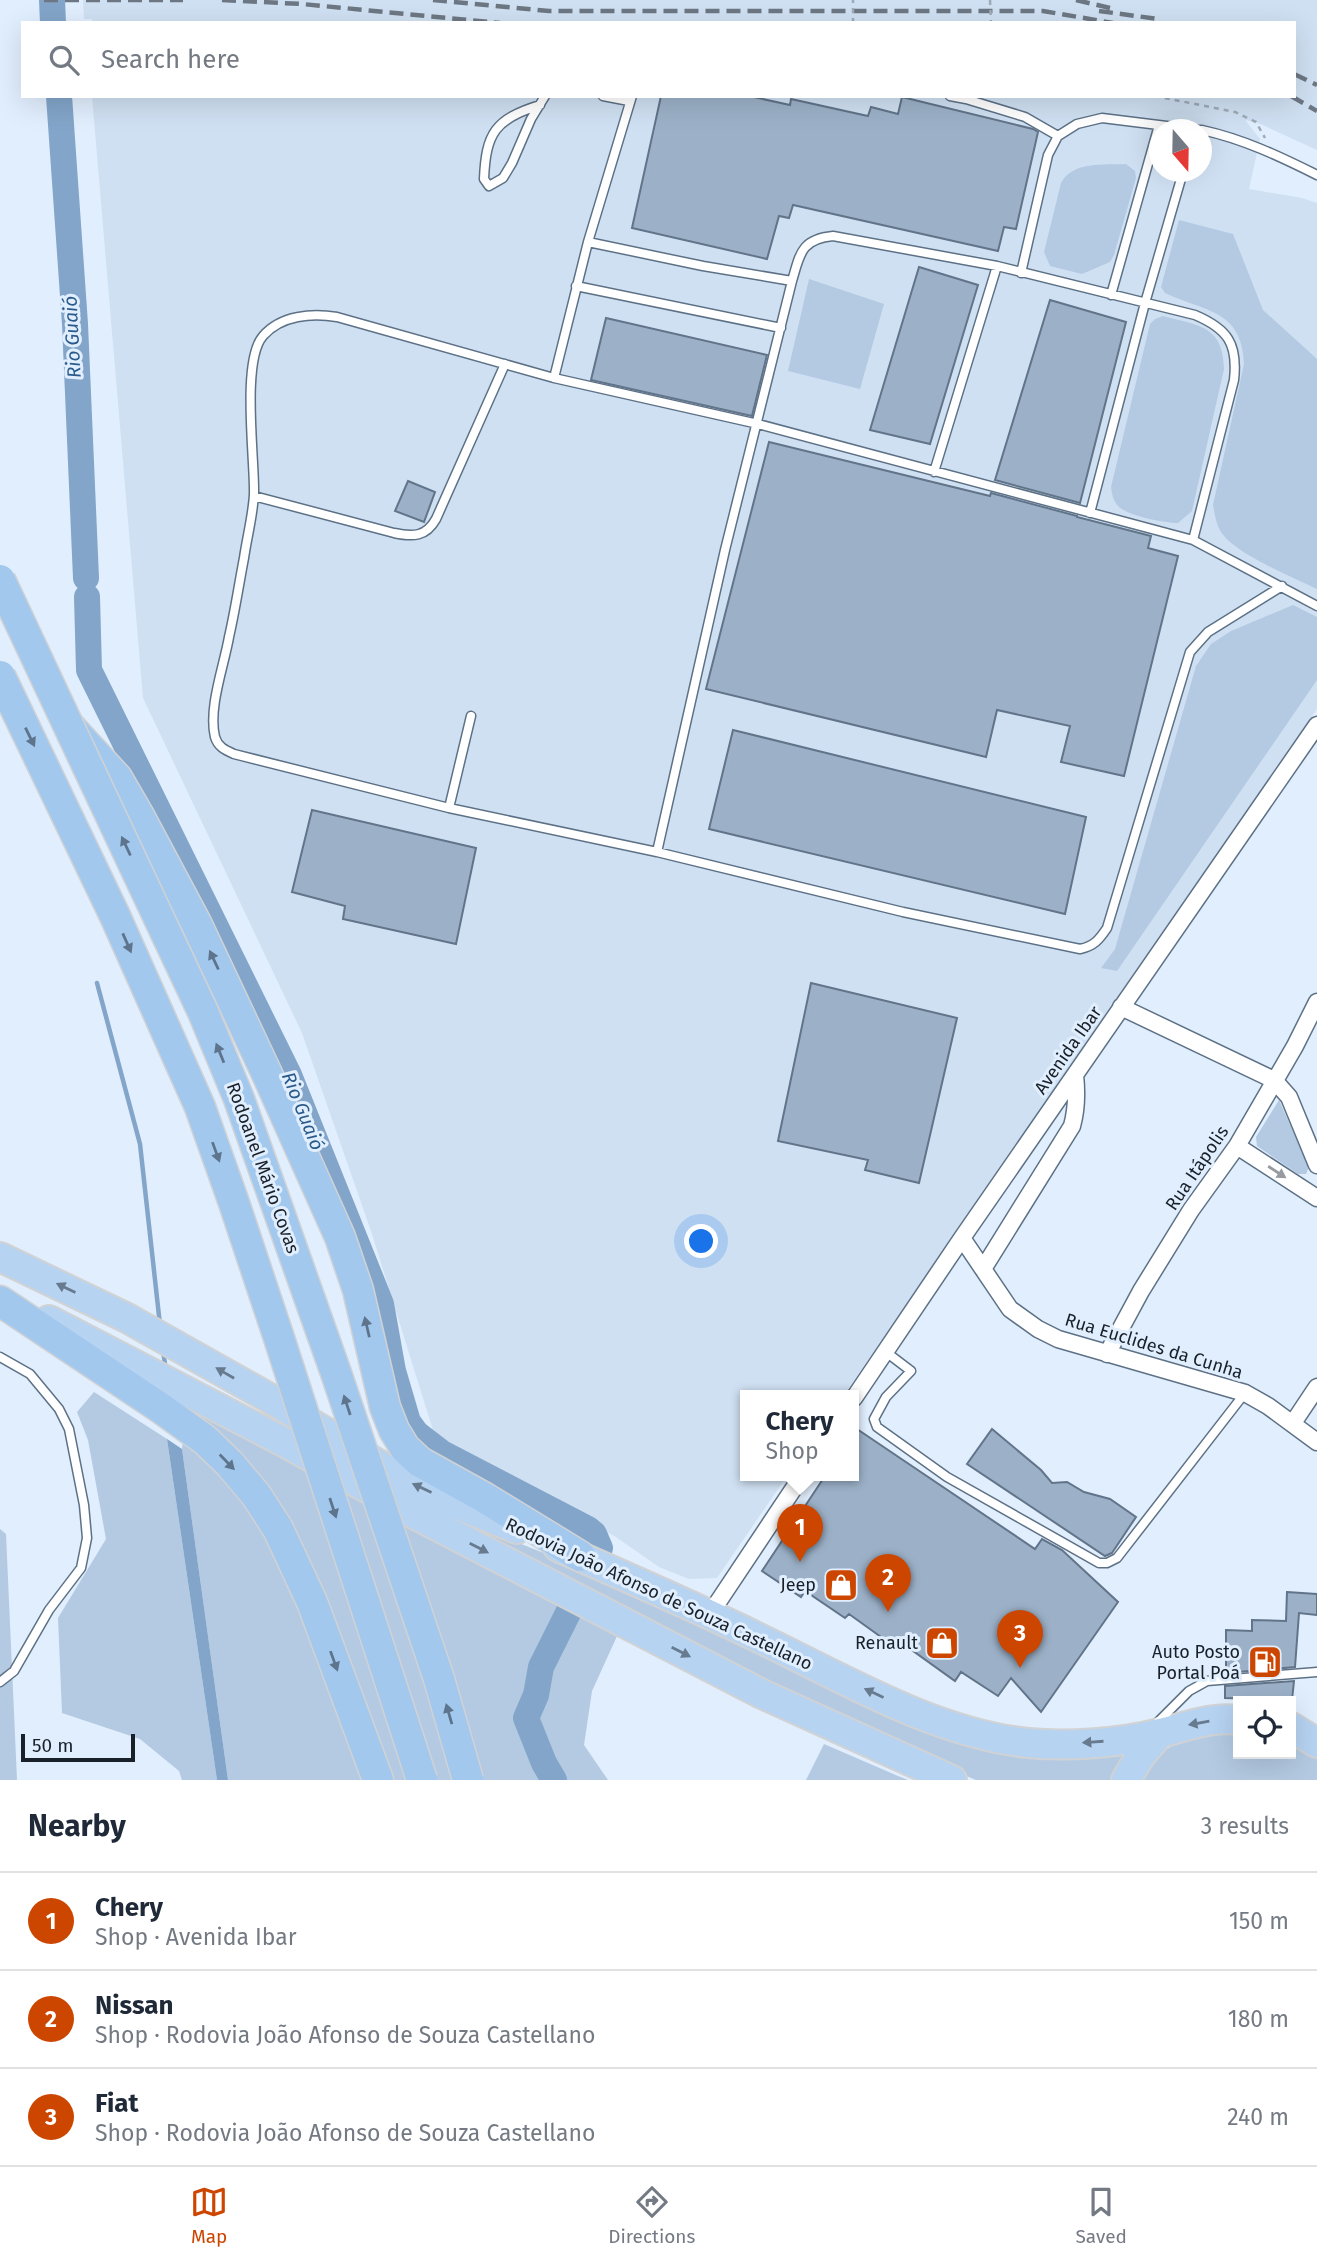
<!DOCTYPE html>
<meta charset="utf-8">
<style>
:root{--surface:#fff;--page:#f6f6f7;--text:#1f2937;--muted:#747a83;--line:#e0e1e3;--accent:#cc4600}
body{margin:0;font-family:"Fira Sans",sans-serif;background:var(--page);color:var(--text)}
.controls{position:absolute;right:21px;bottom:21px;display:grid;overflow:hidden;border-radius:0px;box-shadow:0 7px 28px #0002}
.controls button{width:63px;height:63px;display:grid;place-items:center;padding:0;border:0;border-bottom:2px solid var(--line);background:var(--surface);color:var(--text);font:35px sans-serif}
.compass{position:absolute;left:1149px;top:119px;width:63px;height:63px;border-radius:50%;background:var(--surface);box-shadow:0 7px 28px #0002;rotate:160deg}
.scale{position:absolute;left:21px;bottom:18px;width:114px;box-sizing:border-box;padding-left:7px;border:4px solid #182029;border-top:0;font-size:19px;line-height:24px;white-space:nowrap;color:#182029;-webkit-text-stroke:5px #e1eefd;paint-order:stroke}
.you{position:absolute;left:702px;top:1242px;width:24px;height:24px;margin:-18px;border:5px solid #fff;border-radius:50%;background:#1a73e8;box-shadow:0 0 0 10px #1a73e833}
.badge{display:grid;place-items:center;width:46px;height:46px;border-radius:50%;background:var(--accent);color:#fff;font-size:23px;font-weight:700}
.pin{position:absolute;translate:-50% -58px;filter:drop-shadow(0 2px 4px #0008)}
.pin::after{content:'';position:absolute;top:37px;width:24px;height:21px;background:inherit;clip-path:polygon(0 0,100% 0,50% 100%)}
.popup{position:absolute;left:740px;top:1390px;width:119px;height:91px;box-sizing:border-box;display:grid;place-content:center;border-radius:0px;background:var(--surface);filter:drop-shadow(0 2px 5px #0005);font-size:23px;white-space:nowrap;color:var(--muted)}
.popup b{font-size:26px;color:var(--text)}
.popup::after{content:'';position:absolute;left:50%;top:100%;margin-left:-14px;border:14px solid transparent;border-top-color:var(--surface)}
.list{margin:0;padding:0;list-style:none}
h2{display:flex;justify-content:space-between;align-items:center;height:91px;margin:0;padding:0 28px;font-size:30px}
h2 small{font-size:23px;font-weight:400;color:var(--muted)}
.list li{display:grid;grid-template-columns:46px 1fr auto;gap:21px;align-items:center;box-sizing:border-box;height:98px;padding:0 28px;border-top:2px solid var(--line)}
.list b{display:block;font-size:26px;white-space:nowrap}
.list p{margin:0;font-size:23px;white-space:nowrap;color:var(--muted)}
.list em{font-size:23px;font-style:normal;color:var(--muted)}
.icon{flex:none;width:38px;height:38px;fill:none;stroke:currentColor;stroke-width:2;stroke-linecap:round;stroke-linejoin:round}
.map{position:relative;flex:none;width:1317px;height:1780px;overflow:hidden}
.search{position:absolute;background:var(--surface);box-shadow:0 7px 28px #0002;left:21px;right:21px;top:21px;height:77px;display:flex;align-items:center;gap:18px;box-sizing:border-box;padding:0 24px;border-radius:0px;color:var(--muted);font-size:26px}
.sheet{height:385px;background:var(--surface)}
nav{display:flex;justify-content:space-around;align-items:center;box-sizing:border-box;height:98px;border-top:2px solid var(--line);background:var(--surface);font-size:19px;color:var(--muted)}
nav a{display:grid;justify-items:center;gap:4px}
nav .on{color:var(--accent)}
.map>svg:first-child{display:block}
.built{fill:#cfe0f2;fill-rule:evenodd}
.green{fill:#b3cae2}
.water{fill:#82a5c9}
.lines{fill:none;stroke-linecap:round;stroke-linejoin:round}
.stream{stroke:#82a5c9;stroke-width:4.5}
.river{stroke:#82a5c9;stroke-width:26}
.building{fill:#9cb1c8;stroke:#617489;stroke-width:2}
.service-casing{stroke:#5d7186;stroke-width:11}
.minor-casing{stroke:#5d7186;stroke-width:19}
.trunk-casing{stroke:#d1d2d4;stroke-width:32}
.motorway-casing{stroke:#d1d2d4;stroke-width:33}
.path{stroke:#9faab7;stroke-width:2.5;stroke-dasharray:5 5;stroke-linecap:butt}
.service{stroke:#fff;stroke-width:8}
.minor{stroke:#fff;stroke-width:16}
.trunk{stroke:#b6d3f2;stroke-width:28}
.motorway{stroke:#a3c8ee;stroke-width:30}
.rail{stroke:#6d7783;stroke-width:4.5;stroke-dasharray:14 7;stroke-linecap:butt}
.motorway-bridge-casing{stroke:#d1d2d4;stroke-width:33;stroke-linecap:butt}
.path-bridge{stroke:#9faab7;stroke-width:2.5;stroke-dasharray:5 5;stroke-linecap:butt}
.motorway-bridge{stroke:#a3c8ee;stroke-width:30}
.oneway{fill:#5e748c}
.oneway2{fill:#979b9f}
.oneway3{fill:#677a8e}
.labels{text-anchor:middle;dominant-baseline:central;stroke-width:6;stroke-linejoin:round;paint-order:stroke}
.street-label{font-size:18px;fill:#182029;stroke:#e1eefd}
.poi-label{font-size:18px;fill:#182029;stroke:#e1eefd;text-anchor:end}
.water-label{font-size:19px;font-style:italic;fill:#295a8b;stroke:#e1eefd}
</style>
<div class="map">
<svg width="1317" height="1780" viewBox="0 0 1317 1780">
<rect width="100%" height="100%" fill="#e1eefd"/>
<path class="built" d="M83,0H1317V150L1256,122L1245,120L1260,139L1249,189L1302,198L1317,203V709L843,1396H746V1476H787L717,1578L689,1579L659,1567L616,1537L436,1440L372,1234L302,1033L143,698L92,96H1294V23H92V19H84ZM1160,130H1202V172H1160Z"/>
<path class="green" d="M1126,164L1135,171L1136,178L1114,255L1110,262L1082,274L1050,266L1044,252L1061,183C1072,161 1105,165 1126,164Z
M1179,220L1233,234L1263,310L1317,359V589C1293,577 1235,554 1221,532C1216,524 1215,515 1213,505L1244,364C1242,309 1205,312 1165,293L1161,287Z
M809,279L884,304L860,389L788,371Z
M1163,316C1199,326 1223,325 1224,369L1192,511L1178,523C1165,523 1129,516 1119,507C1113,501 1112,494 1111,487L1150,324L1155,319Z
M1293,605L1317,617V680L1117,971L1101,968L1115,949L1196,666L1211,644L1231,631Z
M1279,1100L1309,1167L1306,1174H1298L1257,1146L1256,1137Z
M94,1392L167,1439L217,1780H182L179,1771L140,1739L62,1713L58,1618L106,1539L88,1440L77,1412Z
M178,1400L618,1634L592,1691L584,1745L608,1780H228L182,1449L183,1440Z
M398,1495L564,1561L911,1726C964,1747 1019,1762 1076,1759C1096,1758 1116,1755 1136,1753L1119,1780H976L809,1709Z
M0,1529L6,1534L17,1780H0Z
M1217,1732H1238V1754H1291V1743L1317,1758V1780H1138C1162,1746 1177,1740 1217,1732Z
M824,1744L898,1776L908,1780H806Z"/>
<path class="water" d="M167,1439L182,1449L228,1780H217Z"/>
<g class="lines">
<path class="stream" d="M97,983L140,1144L160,1325
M163,1351L166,1370"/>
<path class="river" d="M52,0L53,23
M59,96L75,324L86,578
M87,597L89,670L289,1075L381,1304L393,1371L408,1422L416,1433L442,1453L588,1529L594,1534L600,1548
M554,1780L544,1763L526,1718L536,1695L541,1667L570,1609"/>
</g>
<path class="building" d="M661,96H749L790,105L791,99L868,116L871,107L898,114L902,97L1033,129L1038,132L1016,229L1004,227L998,251L793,205L789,218L779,216L767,259L632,228Z
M919,267L978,285L930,444L870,430Z
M1050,300L1126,322L1080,503L995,480Z
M606,318L767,355L752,416L591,380Z
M769,442L990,496L991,493L1077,516V517L1151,536L1148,548L1178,556L1124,776L1061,762L1070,726L997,710L986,757L706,689Z
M408,481L435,492L424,522L395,511Z
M733,730L1086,817L1065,914L709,829Z
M312,810L476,848L456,944L343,919L345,906L292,892Z
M811,983L957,1018L919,1183L865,1170L868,1160L778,1141Z
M854,1427L1035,1549L1042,1539L1062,1550L1118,1602L1041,1712L1011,1678L998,1696L961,1672L955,1681L899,1641L895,1647L849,1614L845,1618L805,1591L801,1597L762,1571L825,1476H854Z
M992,1429L1041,1470L1052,1483L1067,1482L1084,1492L1110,1499L1136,1517L1112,1553L1105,1556L967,1464Z
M1287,1592L1317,1594V1615L1299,1613L1295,1667L1226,1673V1630L1252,1631V1620L1286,1621Z
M1294,1681L1292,1700L1225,1698V1686Z"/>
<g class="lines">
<g class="service-casing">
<path id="service" d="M603,96L629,101
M950,96L966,99L1025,117L1058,136
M540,105C495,119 486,133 484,179L489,186L503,178L512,163L531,119L545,96
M1202,130C1243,139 1279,156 1317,175
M588,242L703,266L792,281
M1021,273L1048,155L1058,136L1077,124L1102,118L1199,130
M576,286L781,328
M1111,295L1159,125
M554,378L588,242L632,96
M934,472L997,266
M254,496L394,533C413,537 426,537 436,519L505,364
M1090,513L1145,303L1183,172
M1193,540L758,424L554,378L337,317C312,313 281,315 263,336C241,361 255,460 254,494C253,515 247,537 244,558C239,584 235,611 229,637C224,666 208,708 215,737C218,747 225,750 234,754L449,808L657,852L903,912L1080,949C1094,946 1099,940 1107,928L1190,652L1208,632L1282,586
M449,808L471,716
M657,852L725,550L792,281C800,254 801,239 833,236L997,266L1195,315C1228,329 1238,344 1234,380L1193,540L1317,606
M886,1352L911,1371L886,1397L874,1419L877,1427L947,1477L1099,1563H1107L1117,1558L1245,1393
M0,1357L30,1374L59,1409L69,1429L84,1505L87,1538L81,1568L49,1610L14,1671L0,1682
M1155,1725L1189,1691L1207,1681L1317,1672"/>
</g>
<g class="minor-casing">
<path id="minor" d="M1121,1007L1274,1080L1289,1097L1317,1165
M1237,1146L1317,1198
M962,1238L1010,1309L1038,1329L1058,1339L1245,1393L1268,1406L1317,1442
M983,1269L1072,1126C1077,1108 1077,1093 1075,1075
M1107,1354L1141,1291L1191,1210L1237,1146L1295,1046L1317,1002
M854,1398L962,1238L1317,725
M1293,1423L1317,1387
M710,1614L802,1476"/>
</g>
<g class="trunk-casing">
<path id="trunk" d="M0,1257L127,1318L271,1399L399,1477L448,1501L517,1529
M49,1320L282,1441L414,1514L762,1694L952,1780
M558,1547C626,1577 694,1606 761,1639C845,1679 934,1733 1028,1743C1068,1747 1121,1743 1160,1733C1186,1727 1212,1716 1238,1720
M1291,1727L1317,1743
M1126,1780L1141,1755L1160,1733"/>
</g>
<g class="motorway-casing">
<path id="motorway" d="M70,727L117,778L139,816L196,923L267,1074L340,1237L358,1290L385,1407L394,1430L405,1448L420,1462L485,1498L580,1556
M0,1301L162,1409L205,1440L230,1464L256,1495L278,1529L312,1602L378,1780"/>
</g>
<path class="path" d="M805,22L809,23
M1155,96L1235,112L1256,122L1265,138"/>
<use href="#service" class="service"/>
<use href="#minor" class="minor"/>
<use href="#trunk" class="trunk"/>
<use href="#motorway" class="motorway"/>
<path class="rail" d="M44,0H183
M222,0L302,4L500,23
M433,0L549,11H1043L1113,23
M1076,0L1110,8
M1099,11L1158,19
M1294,74L1317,85
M1291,96L1317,111"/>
<g class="motorway-bridge-casing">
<path id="motorway-bridge" d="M0,580L203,1012L239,1099L336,1373L439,1679L468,1780
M0,676L115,916L200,1107L234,1203L278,1335L422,1780"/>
</g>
<path class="path-bridge" d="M990,0L991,23
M853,23V0"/>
<use href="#motorway-bridge" class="motorway-bridge"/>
</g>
<defs><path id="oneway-solid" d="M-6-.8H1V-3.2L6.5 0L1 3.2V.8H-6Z" transform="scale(1.75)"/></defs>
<g class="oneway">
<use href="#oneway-solid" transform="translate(30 737) rotate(64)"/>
<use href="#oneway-solid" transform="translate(126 846) rotate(-115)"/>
<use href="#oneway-solid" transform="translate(127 943) rotate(66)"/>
<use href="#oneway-solid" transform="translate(214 960) rotate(-115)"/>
<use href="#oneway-solid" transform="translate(220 1053) rotate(-112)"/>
<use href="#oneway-solid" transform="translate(216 1152) rotate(70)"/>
<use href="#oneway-solid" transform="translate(367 1327) rotate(-103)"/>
<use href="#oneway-solid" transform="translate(347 1405) rotate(-108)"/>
<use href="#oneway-solid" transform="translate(227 1462) rotate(46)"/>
<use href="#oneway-solid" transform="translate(333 1508) rotate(72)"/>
<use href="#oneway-solid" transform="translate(334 1661) rotate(70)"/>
<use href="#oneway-solid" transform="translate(449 1714) rotate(-106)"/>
</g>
<use class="oneway2" href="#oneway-solid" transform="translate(1277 1172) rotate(33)"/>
<g class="oneway3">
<use href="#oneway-solid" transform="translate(66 1288) rotate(-154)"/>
<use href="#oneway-solid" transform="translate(225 1373) rotate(-150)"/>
<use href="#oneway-solid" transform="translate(422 1488) rotate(-155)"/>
<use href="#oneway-solid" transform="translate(479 1548) rotate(27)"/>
<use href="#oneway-solid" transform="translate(681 1652) rotate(27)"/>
<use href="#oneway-solid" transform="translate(874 1693) rotate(-155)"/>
<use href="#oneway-solid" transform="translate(1199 1723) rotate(170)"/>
<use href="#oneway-solid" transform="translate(1093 1742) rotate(176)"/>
</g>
<defs>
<g id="shop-square" transform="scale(1.75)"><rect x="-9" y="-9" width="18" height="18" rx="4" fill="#cc4600" stroke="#e1eefd"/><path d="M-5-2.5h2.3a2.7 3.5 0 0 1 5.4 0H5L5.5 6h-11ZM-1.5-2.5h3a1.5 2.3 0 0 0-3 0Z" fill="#fff"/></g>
<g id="fuel-square" transform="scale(1.75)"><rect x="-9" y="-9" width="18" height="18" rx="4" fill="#cc4600" stroke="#e1eefd"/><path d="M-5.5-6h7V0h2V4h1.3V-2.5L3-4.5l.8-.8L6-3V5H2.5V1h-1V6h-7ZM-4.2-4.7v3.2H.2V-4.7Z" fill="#fff"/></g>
</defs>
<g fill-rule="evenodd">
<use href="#shop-square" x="841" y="1585"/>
<use href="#shop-square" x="942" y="1643"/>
<use href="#fuel-square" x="1265" y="1662"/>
</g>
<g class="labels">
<g class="street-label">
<text transform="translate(1068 1050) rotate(-55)">Avenida Ibar</text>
<text transform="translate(263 1168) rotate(70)">Rodoanel Mário Covas</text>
<text transform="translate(1197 1168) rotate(-56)">Rua Itápolis</text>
<text transform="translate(1154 1346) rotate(17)">Rua Euclides da Cunha</text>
<text transform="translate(659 1594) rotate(25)">Rodovia João Afonso de Souza Castellano</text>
</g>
<g class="poi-label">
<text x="816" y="1585">Jeep</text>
<text x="918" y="1643">Renault</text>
<text x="1240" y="1652">Auto Posto<tspan x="1240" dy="21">Portal Poá</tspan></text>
</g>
<g class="water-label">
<text transform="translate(72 337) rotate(-93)">Rio Guaió</text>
<text transform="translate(303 1111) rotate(68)">Rio Guaió</text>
</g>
</g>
</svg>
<div class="controls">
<button><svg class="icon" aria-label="locate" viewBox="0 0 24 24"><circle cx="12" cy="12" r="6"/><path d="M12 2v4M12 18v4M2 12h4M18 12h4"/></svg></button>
</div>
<svg class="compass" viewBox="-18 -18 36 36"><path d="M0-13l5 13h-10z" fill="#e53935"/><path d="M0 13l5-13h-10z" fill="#747a83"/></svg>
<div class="scale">50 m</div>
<div class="you"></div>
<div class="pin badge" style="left:800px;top:1562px">1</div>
<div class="popup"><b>Chery</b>Shop</div>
<div class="pin badge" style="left:888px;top:1612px">2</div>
<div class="pin badge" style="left:1020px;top:1668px">3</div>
<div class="search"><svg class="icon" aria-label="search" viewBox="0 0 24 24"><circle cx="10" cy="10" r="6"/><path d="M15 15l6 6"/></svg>Search here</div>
</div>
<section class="sheet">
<h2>Nearby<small>3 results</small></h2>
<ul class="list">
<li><span class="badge">1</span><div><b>Chery</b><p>Shop · Avenida Ibar</p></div><em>150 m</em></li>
<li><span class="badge">2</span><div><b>Nissan</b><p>Shop · Rodovia João Afonso de Souza Castellano</p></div><em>180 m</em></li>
<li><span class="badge">3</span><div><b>Fiat</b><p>Shop · Rodovia João Afonso de Souza Castellano</p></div><em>240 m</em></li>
</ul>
</section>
<nav>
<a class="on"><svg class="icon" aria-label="map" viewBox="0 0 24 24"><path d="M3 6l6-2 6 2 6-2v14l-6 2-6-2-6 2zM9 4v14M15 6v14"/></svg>Map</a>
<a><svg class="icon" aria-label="directions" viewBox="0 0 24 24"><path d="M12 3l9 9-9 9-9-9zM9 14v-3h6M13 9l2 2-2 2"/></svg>Directions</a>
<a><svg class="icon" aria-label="saved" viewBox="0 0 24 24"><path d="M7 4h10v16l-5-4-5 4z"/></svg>Saved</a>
</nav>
